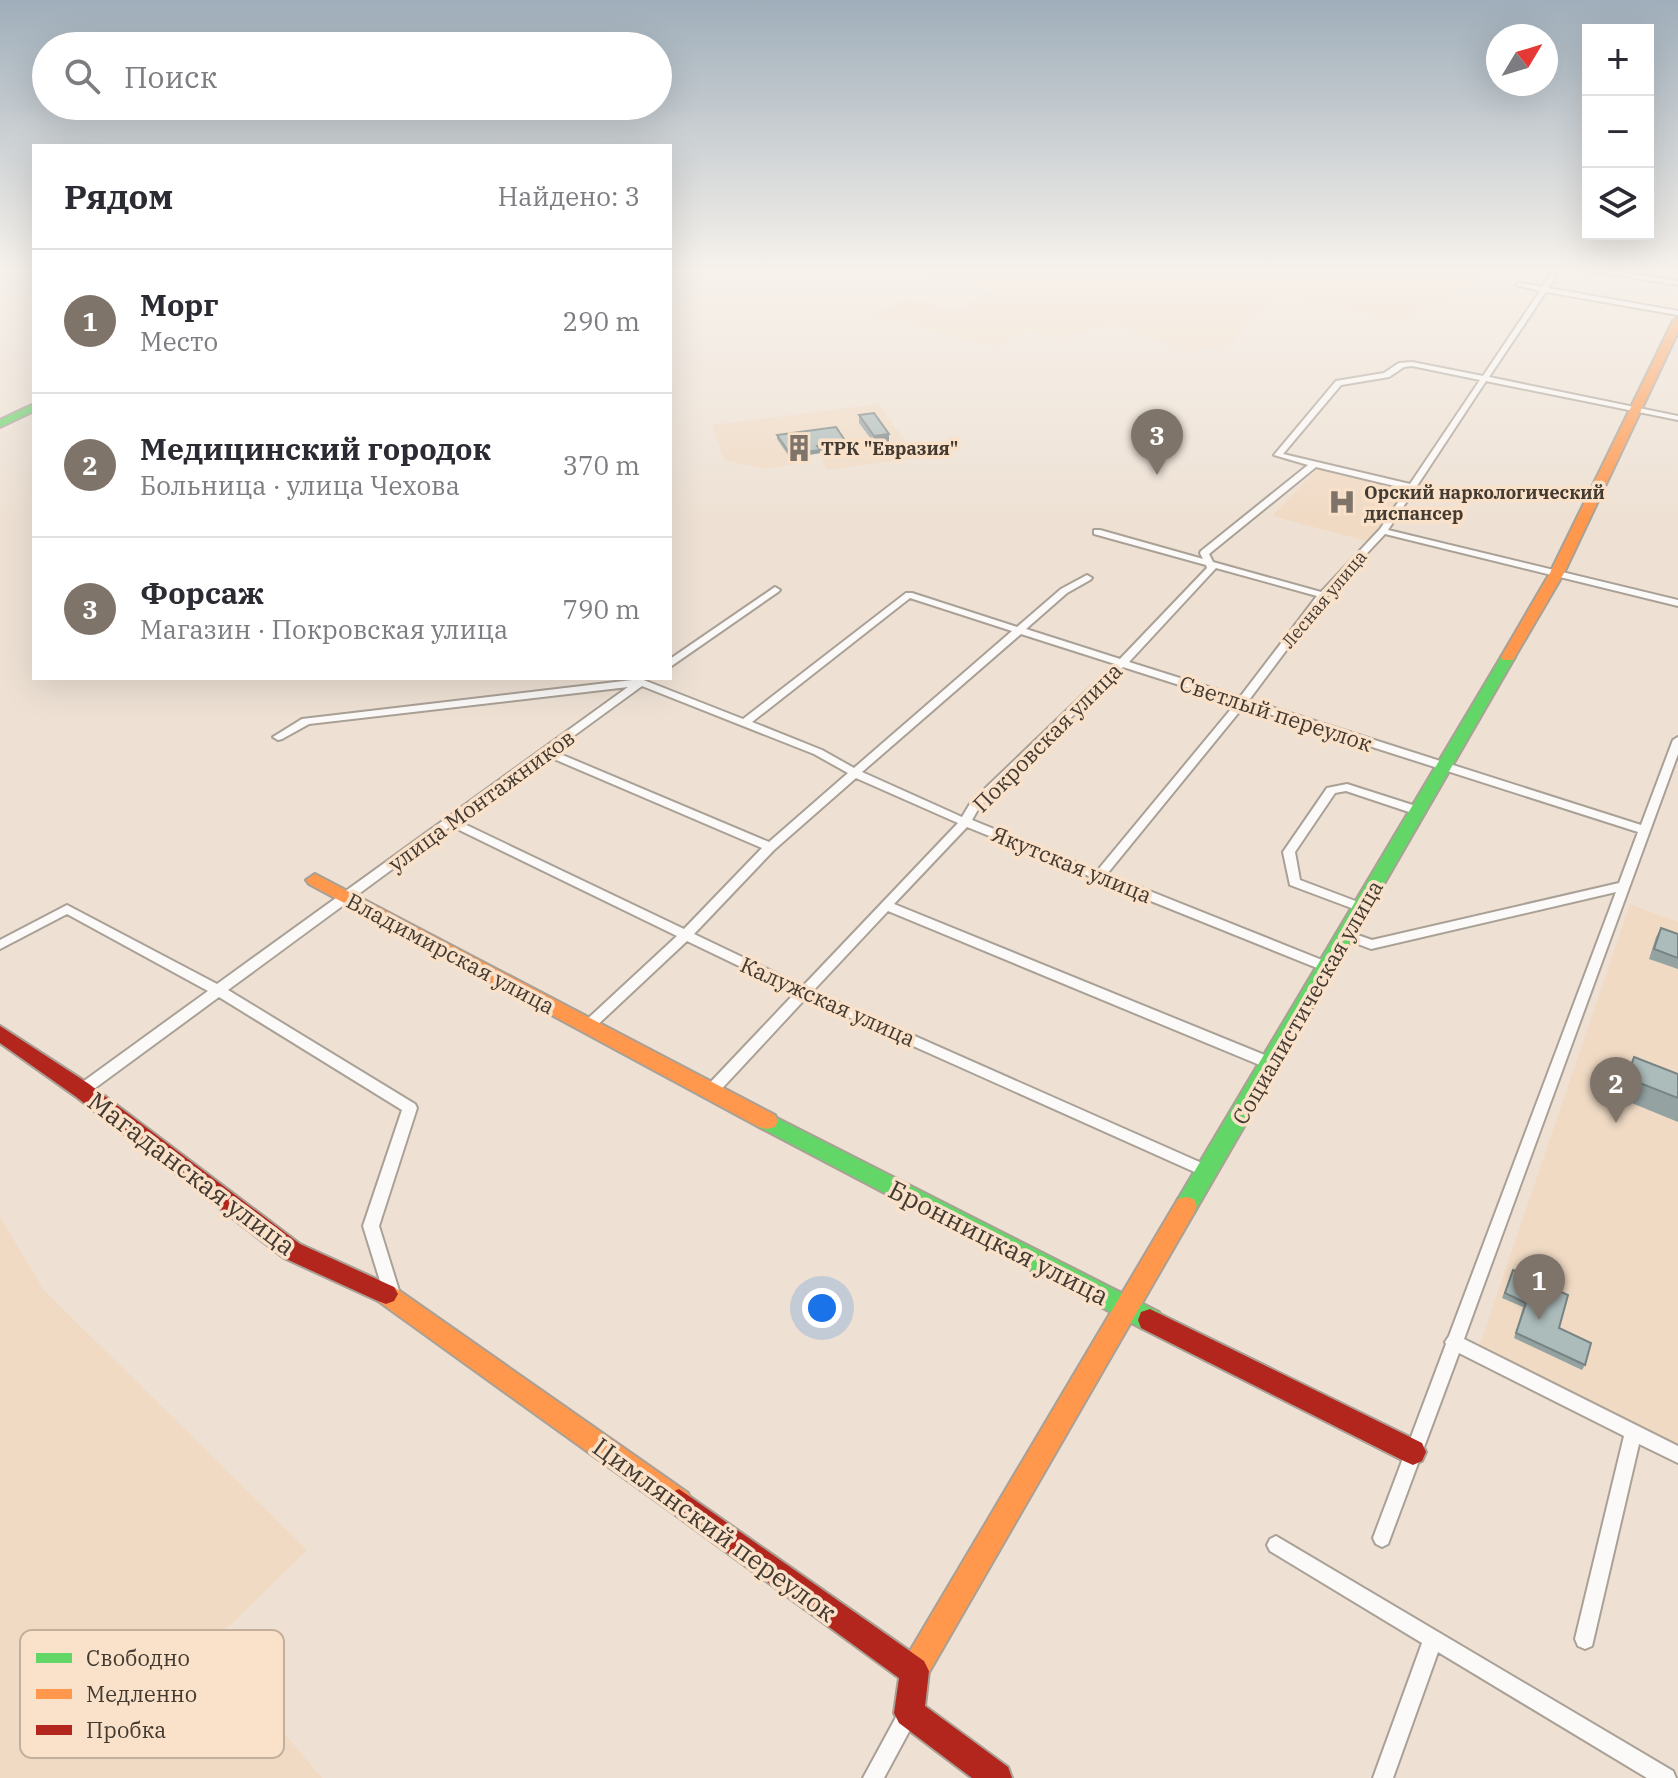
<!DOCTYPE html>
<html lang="ru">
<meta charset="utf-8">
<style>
:root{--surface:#fff;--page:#f2f2f3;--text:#2b2b33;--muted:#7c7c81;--line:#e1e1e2;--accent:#7f746a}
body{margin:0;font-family:"IBM Plex Serif",serif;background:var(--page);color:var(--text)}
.controls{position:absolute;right:24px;top:24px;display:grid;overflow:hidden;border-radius:0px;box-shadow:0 8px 32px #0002}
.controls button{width:72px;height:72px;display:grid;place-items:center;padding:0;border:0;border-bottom:2px solid var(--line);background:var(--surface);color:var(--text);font:40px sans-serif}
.compass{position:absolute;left:1486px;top:24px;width:72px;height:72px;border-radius:50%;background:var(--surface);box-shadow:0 8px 32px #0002;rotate:52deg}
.you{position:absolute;left:822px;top:1308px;width:28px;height:28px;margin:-20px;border:6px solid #fff;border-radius:50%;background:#1a73e8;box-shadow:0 0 0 12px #1a73e833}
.badge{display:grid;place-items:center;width:52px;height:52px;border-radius:50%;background:var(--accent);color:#fff;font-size:26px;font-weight:700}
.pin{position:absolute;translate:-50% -66px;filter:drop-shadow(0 2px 4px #0008)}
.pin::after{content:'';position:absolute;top:42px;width:28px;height:24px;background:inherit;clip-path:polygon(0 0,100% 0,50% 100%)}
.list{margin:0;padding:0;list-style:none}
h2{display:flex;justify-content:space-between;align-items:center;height:104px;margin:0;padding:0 32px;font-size:34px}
h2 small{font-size:26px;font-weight:400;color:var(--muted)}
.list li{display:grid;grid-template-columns:52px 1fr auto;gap:24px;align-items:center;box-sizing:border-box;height:144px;padding:0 32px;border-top:2px solid var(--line)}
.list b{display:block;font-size:30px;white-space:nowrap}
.list p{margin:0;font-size:26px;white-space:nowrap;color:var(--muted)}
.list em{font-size:26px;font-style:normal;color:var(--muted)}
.icon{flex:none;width:44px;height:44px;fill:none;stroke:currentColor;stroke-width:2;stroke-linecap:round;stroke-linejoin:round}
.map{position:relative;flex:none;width:1678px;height:1778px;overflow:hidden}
.search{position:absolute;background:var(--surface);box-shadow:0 8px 32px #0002;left:32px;top:32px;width:640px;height:88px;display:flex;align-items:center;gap:20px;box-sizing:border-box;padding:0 28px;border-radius:44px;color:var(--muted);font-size:30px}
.panel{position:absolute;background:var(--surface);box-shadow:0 8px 32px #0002;left:32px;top:144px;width:640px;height:536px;border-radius:0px}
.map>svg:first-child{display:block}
.built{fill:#f0dac4}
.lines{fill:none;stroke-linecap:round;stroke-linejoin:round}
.street-casing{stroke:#a9a096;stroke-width:4}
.fast-casing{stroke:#a9a096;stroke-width:4}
.slow-casing{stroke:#a9a096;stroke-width:4}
.jam-casing{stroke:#a9a096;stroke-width:4}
.street{fill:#fcfaf9;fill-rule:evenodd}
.fast{fill:#63d668;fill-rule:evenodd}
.slow{fill:#ff974d;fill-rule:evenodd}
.jam{fill:#b3261e;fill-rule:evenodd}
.wall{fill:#94a2a1}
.shaded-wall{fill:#788483}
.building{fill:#acbcbb;stroke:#788483;stroke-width:2}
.labels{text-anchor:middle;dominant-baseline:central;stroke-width:7;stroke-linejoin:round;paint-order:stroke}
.far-poi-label{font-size:18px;font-weight:bold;fill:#433a31;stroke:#f9e1ca;text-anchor:start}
.far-street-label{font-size:18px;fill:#433a31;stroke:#f9e1ca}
.street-label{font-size:22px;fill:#433a31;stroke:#f9e1ca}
.near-street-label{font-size:26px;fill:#433a31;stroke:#f9e1ca}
.key{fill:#f9e1ca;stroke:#c2af9c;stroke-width:2}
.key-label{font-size:22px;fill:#433a31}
</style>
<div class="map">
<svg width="1678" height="1778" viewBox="0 0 1678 1778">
<rect width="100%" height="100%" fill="#eee1d4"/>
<path class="built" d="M898,270H1486L1444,304L1430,301L1404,322L1277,294L1230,344L1192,352L1113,325L1058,339L1027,329L996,346L873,316L906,297L956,310L993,289Z
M879,404L917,458L827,470L819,454L791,458L794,464L764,469L724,460L712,425Z
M1318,468L1408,489L1381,530L1366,541L1272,516Z
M1630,904L1678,922V1445L1479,1347Z
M0,1217L44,1290L307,1550L210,1645L322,1778H0Z"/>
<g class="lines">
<g class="street-casing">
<path id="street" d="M1554,270H1560L1548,288L1678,311V315L1546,292L1489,377L1678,416V420L1486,381L1388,530L1678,600V606L1385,534L1326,597L1249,700L1641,825L1673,740L1678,737V754L1464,1339L1678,1446V1463L1639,1444L1592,1646L1585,1649L1578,1646L1575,1639L1624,1436L1459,1353L1388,1544L1382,1547L1376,1544L1373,1538L1446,1344L1445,1342L1449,1336L1616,892L1371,949L1342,938L1340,935L1346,931L1372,940L1619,883L1638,832L1244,706L1107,874L1332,964L1333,967L1332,970H1322L967,827L894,904L1277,1060L1279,1064L1277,1068L1272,1069L1267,1068L888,911L813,991L1213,1168L1215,1172L1213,1176L1208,1178L806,998L715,1096L710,1097L705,1096L703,1092L705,1088L795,993L687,941L592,1030H582L580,1027L582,1024L677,936L451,826L228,990L415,1104L417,1108L379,1226L401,1297L399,1302L393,1304L387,1302L385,1297L363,1226L402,1110L219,997L87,1094L82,1095L77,1094L75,1090L77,1086L208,991L67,914L0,949V940L67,905L217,984L628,687L309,724L282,739L278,740L273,737L302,719L641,679L743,719L906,593H912L1017,627L1061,589L1087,575L1092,578L1090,580L1067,593L1026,629L1120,659L1207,568L1206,565L1094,534V530H1100L1203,559L1200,553L1201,551L1308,465L1274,455L1336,381L1384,373L1399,363L1412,362L1483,376L1540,291L1516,285L1519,283L1542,287ZM1412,366L1480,380L1410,484L1283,454L1341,385L1389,377L1404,367ZM1316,467L1407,489L1380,529L1321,592L1213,562L1209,554ZM1216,568L1317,596L1240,697L1129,662ZM910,598L1012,631L854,768L822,750L752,722ZM1021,634L1115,664L971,802L962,817L862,772ZM1123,667L1236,703L1097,871L972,820L980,806ZM642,686L814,754L848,773L769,842L553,751ZM547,756L762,848L684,929L458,821ZM856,778L958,823L803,986L694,934L774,850Z
M1588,270H1605L1678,281V285Z
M775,587L780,590L778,592L670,667V659Z
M1347,784L1422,808L1424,811L1418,815L1346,791L1335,793L1295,852L1300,880L1366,905L1368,908L1366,911L1362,912L1290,885L1283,852L1327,788Z
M1276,1536L1673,1771L1676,1778H1647L1438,1652L1393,1778H1373L1422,1643L1270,1551L1267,1545L1270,1539Z
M909,1703L916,1706L919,1713L884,1778H863L902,1706Z"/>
</g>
<g class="fast-casing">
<path id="fast" d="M34,404V411L0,427V420Z
M1508,653L1515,657L1194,1213L1186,1215L1178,1213L1175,1206L1178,1199L1501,657Z
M767,1113L1159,1312L1162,1320L1159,1328L1150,1331L1141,1328L759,1127L756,1121L759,1115Z"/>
</g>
<g class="slow-casing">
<path id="slow" d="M1678,318V332L1564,573L1513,660H1503L1501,657L1550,573L1673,321Z
M315,874L775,1115L778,1121L775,1127L767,1129L759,1127L309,884L306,880Z
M1186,1197L1194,1199L1197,1206L1194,1213L924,1681L914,1686L904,1681L899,1671L904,1661L1178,1199Z
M386,1284L394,1287L688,1493L692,1502L688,1511L679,1515L670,1511L378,1301L374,1294L378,1287Z"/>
</g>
<g class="jam-casing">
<path id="jam" d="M0,1026L89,1084L300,1244L394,1287L398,1294L394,1301L386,1304L378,1301L284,1258L75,1096L0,1043Z
M1150,1309L1422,1443L1426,1452L1422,1461L1413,1465L1404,1461L1141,1328L1138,1320L1141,1312Z
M679,1489L924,1661L929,1671L925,1706L1008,1767L1012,1778H972L899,1723L894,1713L899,1678L670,1511L666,1502L670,1493Z"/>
</g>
<use href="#street" class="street"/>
<use href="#fast" class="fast"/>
<use href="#slow" class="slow"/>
<use href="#jam" class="jam"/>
</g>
<path class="wall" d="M859,415L889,442L874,443L859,423Z
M777,435L846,442V446L820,450V453L790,458L777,439Z
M1661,928L1678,934V969L1649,959L1656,937Z
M1634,1057L1678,1074V1122L1617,1097L1624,1076Z
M1513,1270L1559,1328L1585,1365L1582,1370L1514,1338L1523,1307L1502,1298Z"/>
<path class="shaded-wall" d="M889,434V442L874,443V436Z
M846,442V446L817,450V446Z
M820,450V453L790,458V454Z"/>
<path class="building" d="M874,413L889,434L874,436L859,415Z
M836,427L846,442L817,446L820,450L790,454L777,435Z
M1661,928L1678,934V958L1654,949Z
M1634,1057L1678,1074V1098L1627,1078Z
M1513,1270L1568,1295L1559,1328L1591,1343L1585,1365L1516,1333L1526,1303L1505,1293Z"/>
<linearGradient id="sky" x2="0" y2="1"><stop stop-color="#9faeba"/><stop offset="0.52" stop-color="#f7f2ec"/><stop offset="1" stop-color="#f7f2ec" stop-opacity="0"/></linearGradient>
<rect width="1678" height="519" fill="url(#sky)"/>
<defs>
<g id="building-bare" transform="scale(2.16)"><path d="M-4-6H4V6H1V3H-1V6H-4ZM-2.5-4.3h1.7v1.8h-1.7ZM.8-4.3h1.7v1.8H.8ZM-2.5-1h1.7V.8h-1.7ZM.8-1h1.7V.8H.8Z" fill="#7f746a" stroke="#f9e1ca" stroke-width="2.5" paint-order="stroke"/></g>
<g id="hospital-bare" transform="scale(2.16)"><path d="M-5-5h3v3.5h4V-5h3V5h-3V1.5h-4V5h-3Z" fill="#7f746a" stroke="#f9e1ca" stroke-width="2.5" paint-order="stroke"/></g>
</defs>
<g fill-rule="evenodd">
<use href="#building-bare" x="799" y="448"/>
<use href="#hospital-bare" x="1342" y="502"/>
</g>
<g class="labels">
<g class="far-poi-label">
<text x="821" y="448">ТРК "Евразия"</text>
<text x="1364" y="492">Орский наркологический<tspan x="1364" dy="21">диспансер</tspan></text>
</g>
<g class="far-street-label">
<text transform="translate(1324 599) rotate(-50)">Лесная улица</text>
</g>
<g class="street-label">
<text transform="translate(1276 713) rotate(18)">Светлый переулок</text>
<text transform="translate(1047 737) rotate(-45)">Покровская улица</text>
<text transform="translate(481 800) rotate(-36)">улица Монтажников</text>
<text transform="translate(1072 864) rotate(22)">Якутская улица</text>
<text transform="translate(451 953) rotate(28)">Владимирская улица</text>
<text transform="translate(828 1001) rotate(24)">Калужская улица</text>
<text transform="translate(1307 1002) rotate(-60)">Социалистическая улица</text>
</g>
<g class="near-street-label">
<text transform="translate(192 1173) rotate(37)">Магаданская улица</text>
<text transform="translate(999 1242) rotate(27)">Бронницкая улица</text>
<text transform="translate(715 1529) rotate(36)">Цимлянский переулок</text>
</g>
</g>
<rect x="20" y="1630" width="264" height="128" rx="12" class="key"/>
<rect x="36" y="1653" width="36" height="10" fill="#63d668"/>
<rect x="36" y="1689" width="36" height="10" fill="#ff974d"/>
<rect x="36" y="1725" width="36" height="10" fill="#b3261e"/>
<g class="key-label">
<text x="86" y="1666">Свободно</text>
<text x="86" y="1702">Медленно</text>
<text x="86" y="1738">Пробка</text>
</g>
</svg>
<div class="controls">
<button>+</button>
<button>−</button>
<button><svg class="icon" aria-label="layers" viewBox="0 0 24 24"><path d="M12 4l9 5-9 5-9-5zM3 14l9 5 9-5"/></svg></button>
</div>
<svg class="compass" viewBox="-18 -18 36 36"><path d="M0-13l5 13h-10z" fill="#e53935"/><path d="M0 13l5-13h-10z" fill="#7c7c81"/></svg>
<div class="you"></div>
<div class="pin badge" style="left:1539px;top:1320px">1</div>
<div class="pin badge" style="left:1616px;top:1123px">2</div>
<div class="pin badge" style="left:1157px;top:475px">3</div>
<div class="search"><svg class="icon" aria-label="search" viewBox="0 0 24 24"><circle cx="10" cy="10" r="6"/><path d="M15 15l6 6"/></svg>Поиск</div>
<section class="panel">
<h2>Рядом<small>Найдено: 3</small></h2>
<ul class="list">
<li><span class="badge">1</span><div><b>Морг</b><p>Место</p></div><em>290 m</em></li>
<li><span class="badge">2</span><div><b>Медицинский городок</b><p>Больница · улица Чехова</p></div><em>370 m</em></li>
<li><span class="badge">3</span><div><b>Форсаж</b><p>Магазин · Покровская улица</p></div><em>790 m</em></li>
</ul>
</section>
</div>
